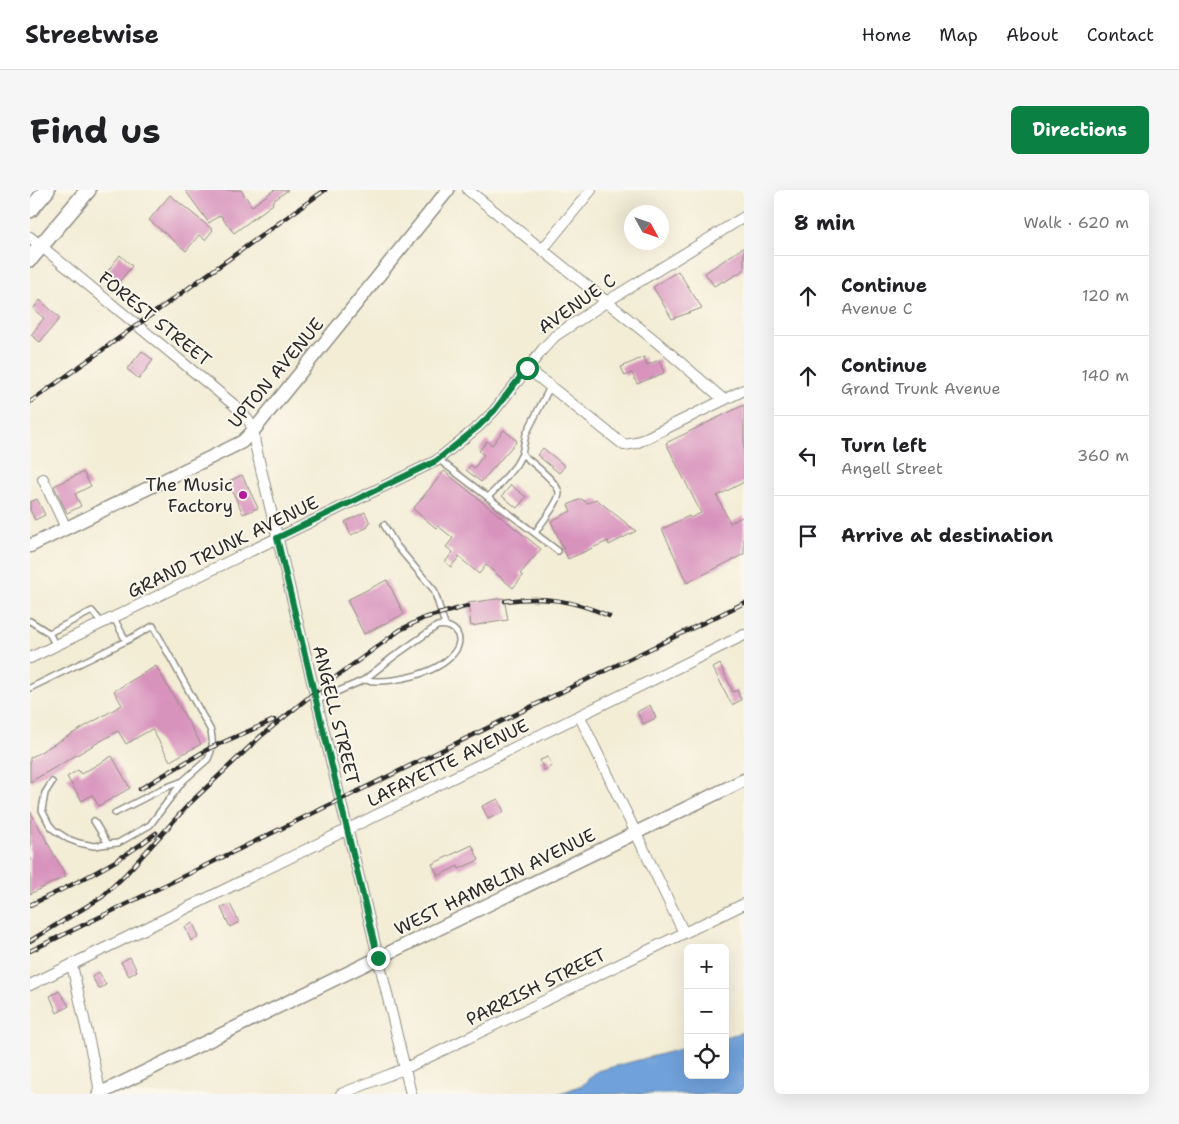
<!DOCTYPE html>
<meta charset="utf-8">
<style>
:root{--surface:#fff;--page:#f6f6f6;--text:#202124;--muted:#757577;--line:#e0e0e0;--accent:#0b8043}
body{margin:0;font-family:"Shantell Sans",sans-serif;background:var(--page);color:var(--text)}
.controls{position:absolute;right:15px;bottom:15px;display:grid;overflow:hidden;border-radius:8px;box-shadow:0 5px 20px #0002}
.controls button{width:45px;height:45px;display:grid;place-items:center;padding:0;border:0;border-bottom:1px solid var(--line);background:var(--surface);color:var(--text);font:25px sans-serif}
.compass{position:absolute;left:594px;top:15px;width:45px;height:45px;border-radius:50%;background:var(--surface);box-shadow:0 5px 20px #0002;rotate:130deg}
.stop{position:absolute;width:15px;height:15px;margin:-11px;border:4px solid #0b8043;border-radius:50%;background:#fff}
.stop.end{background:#0b8043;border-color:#fff;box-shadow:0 1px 5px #0008}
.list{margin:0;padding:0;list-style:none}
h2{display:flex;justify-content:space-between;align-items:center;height:65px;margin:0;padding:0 20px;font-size:21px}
h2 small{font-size:16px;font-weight:400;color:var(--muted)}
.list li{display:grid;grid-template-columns:32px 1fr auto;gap:15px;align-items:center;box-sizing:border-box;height:80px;padding:0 20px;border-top:1px solid var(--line)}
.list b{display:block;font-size:19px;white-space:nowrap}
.list p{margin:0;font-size:16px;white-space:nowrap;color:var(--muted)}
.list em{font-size:16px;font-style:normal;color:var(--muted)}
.icon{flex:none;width:28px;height:28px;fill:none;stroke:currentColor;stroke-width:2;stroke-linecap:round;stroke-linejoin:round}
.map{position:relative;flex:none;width:714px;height:904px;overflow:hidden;border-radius:8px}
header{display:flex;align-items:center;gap:30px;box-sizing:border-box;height:70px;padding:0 25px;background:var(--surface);border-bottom:1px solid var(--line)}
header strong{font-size:24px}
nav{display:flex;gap:28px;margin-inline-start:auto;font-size:18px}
.intro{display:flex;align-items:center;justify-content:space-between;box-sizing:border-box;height:120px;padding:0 30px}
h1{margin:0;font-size:35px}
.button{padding:12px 22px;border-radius:8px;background:var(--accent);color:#fff;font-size:18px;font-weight:700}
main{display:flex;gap:30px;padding:0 30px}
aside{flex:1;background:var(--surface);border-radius:8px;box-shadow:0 5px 20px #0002}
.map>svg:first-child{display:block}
.water{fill:#70a1da;stroke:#4e6682}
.building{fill:#d893bd}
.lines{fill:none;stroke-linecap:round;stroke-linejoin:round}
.service-casing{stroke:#8f8c80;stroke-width:8}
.minor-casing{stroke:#8f8c80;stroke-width:12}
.tertiary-casing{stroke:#8f8c80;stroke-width:15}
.primary-casing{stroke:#8f8c80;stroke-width:18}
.service{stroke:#fff;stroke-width:5}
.minor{stroke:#fff;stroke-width:10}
.tertiary{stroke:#fff;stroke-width:12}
.primary{stroke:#fff;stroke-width:15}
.rail-casing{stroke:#2b2b2b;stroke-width:4.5}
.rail{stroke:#fbf7ec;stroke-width:2.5;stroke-dasharray:8;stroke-linecap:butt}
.route{stroke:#0b8043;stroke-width:6}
.poi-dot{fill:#b5179e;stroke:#fbf7ec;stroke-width:2}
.labels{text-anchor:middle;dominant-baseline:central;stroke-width:4;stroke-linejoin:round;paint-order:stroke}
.street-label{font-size:18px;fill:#2b2b2b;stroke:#fbf7ec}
.poi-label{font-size:18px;fill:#2b2b2b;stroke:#fbf7ec;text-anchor:end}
</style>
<header>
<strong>Streetwise</strong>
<nav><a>Home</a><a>Map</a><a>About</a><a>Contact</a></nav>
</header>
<div class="intro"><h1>Find us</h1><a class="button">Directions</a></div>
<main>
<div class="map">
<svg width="714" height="904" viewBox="0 0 714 904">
<rect width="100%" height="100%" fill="#fbf7ec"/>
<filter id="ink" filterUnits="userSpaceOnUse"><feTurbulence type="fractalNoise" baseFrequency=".02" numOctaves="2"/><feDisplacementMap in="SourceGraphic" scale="10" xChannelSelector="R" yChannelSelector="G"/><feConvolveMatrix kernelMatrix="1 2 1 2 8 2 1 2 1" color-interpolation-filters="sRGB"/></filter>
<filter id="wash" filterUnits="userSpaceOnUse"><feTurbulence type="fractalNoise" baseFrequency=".0096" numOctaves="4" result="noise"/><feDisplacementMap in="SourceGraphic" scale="20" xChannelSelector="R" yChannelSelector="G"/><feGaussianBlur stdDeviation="1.12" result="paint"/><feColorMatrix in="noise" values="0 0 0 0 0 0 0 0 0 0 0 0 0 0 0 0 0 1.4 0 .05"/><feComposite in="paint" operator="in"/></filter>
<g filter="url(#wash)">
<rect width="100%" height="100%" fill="#f3edd6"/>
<path class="water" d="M714,842V904H528L552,895L567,881L658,857V885H695V847Z"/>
<g id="blocks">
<path class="building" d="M155,0H211L222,16L244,0H258L242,12L243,14L204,43L190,25L179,33Z
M140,5L183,40L175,50L169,45L156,61L119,30Z
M714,57V80L694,92L693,91L684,96L675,83Z
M90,65L102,76L89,92L77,82Z
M648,81L672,118L642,129L623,97Z
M10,110L30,128L10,152L1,145L14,128L3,119Z
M112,161L123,170L109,189L97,179Z
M614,167L617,175L629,170L634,183L607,194L602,183L595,186L591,177Z
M714,215V292L687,306L700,333L714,326V364L657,393L632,339L659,326L660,328L671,323L636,253Z
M474,240L487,251L451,292L436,280L441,275L444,278L454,265L449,261L457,251L462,255Z
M513,258L535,276L529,283L507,265Z
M414,281L511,359L490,384L493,386L483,398L456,375L449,384L429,367L421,377L415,372L423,362L416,357L423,348L408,336L406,338L383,319Z
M53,282L61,296L45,304L51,316L37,323L24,296Z
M212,285L228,318L213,324L198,292Z
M481,295L496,307L487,318L472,306Z
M7,309L15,325L5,330L0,320V312Z
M551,309L558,313L566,309L606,341L579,355L578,351L538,369L521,331L541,321L538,315Z
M335,322L340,333L337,335L338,337L321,345L315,332Z
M357,390L374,424L334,444L317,410Z
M474,408L478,430L441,436L438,413Z
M690,474L703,502L707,500L711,510L702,515L683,478Z
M126,476L171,554L140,571L122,539L96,554L88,541L0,592V568L92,515L84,501Z
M620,515L626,528L613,534L607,522Z
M82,566L100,598L69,616L62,605L52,611L37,587L48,580L51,584Z
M518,567L522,576L514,580L510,570Z
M468,609L474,622L458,629L452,616Z
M0,621L36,686L0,704Z
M442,655L449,670L429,679L428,676L408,686L402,674Z
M200,714L209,732L200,737L191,718Z
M163,733L169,747L161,751L155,737Z
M100,767L107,781L99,786L91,772Z
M69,782L76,795L69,799L62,787Z
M29,801L39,816L27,823L20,806Z"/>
</g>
</g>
<g filter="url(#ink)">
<use href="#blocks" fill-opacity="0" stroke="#8f8c80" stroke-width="1"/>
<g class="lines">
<g class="service-casing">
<path id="service" d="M492,264C500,271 529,293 529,303C529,313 510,334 505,343
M408,269L528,361
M458,307L466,299L486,275L492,264L496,244L520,197
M354,335L366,355L404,400L415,435
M0,431L19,443L26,456
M19,443L62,421L72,433
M0,498L96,451
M286,511L334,490L363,467L407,436C426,433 436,449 423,464C406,485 359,494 334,490
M22,592L15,603L12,620L19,634L24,640L38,649L49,653L64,656L78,654L88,653L120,635L153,591L178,569C183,559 183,552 181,541L123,436L96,451L84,428
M85,623L132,599L153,591
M64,631L78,654"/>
</g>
<g class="minor-casing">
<path id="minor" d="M438,0L628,153L694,210
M0,47L203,214C217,228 224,233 225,254L381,904
M512,60L561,0
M497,178L594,255L606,253L714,200
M13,289L36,338
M0,468L406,271L449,236L464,221L513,159L525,146L576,112L714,27
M550,527L654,743
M42,775L69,896L68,904
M0,795L714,445
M311,904L376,878L714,714"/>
</g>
<g class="tertiary-casing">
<path id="tertiary" d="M0,356L212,252L224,240L418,0
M69,904L714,590"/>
</g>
<g class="primary-casing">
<path id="primary" d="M0,20L17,0
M0,69L58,0"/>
</g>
<use href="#service" class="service"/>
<use href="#minor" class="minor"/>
<use href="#tertiary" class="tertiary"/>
<use href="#primary" class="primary"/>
<g class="rail-casing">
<path id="rail" d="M0,212L295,0
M475,411C514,406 543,410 579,426
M110,599L180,558L244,530
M0,715C44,694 87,674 126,643
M0,751L72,707L95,685L159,614L231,546L284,503L370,440L394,428L438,416
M0,761L714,413"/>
</g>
<use href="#rail" class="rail"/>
</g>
</g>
<g class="lines" filter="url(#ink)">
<path class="route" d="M348,768L247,348L406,271L449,236L464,221L497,178"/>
</g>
<circle class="poi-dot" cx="213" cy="305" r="5"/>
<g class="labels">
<g class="street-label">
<text transform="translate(547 114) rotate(-35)">AVENUE C</text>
<text transform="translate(125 129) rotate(39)">FOREST STREET</text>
<text transform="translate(246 183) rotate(-50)">UPTON AVENUE</text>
<text transform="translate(193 357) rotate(-26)">GRAND TRUNK AVENUE</text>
<text transform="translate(306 525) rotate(76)">ANGELL STREET</text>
<text transform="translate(418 573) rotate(-26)">LAFAYETTE AVENUE</text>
<text transform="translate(465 692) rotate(-26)">WEST HAMBLIN AVENUE</text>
<text transform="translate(506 797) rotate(-26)">PARRISH STREET</text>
</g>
<g class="poi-label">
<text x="203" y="295">The Music<tspan x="203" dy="21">Factory</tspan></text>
</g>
</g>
</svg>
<div class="controls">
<button>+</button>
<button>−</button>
<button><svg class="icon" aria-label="locate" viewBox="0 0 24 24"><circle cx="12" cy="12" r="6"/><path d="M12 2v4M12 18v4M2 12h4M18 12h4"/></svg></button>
</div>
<svg class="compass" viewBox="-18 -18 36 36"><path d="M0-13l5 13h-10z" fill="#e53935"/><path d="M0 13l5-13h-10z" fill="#757577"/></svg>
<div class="stop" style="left:497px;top:178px"></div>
<div class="stop end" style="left:348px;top:768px"></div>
</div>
<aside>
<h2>8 min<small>Walk · 620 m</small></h2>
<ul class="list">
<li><svg class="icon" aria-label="ahead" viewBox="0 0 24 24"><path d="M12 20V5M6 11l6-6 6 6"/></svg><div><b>Continue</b><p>Avenue C</p></div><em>120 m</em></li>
<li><svg class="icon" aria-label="ahead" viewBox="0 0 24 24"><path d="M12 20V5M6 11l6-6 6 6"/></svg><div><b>Continue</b><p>Grand Trunk Avenue</p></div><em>140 m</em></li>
<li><svg class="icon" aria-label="left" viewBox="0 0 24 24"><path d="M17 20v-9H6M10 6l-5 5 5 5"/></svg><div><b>Turn left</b><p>Angell Street</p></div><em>360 m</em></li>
<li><svg class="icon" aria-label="arrive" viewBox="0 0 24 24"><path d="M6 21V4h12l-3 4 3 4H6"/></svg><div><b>Arrive at destination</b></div></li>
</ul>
</aside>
</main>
